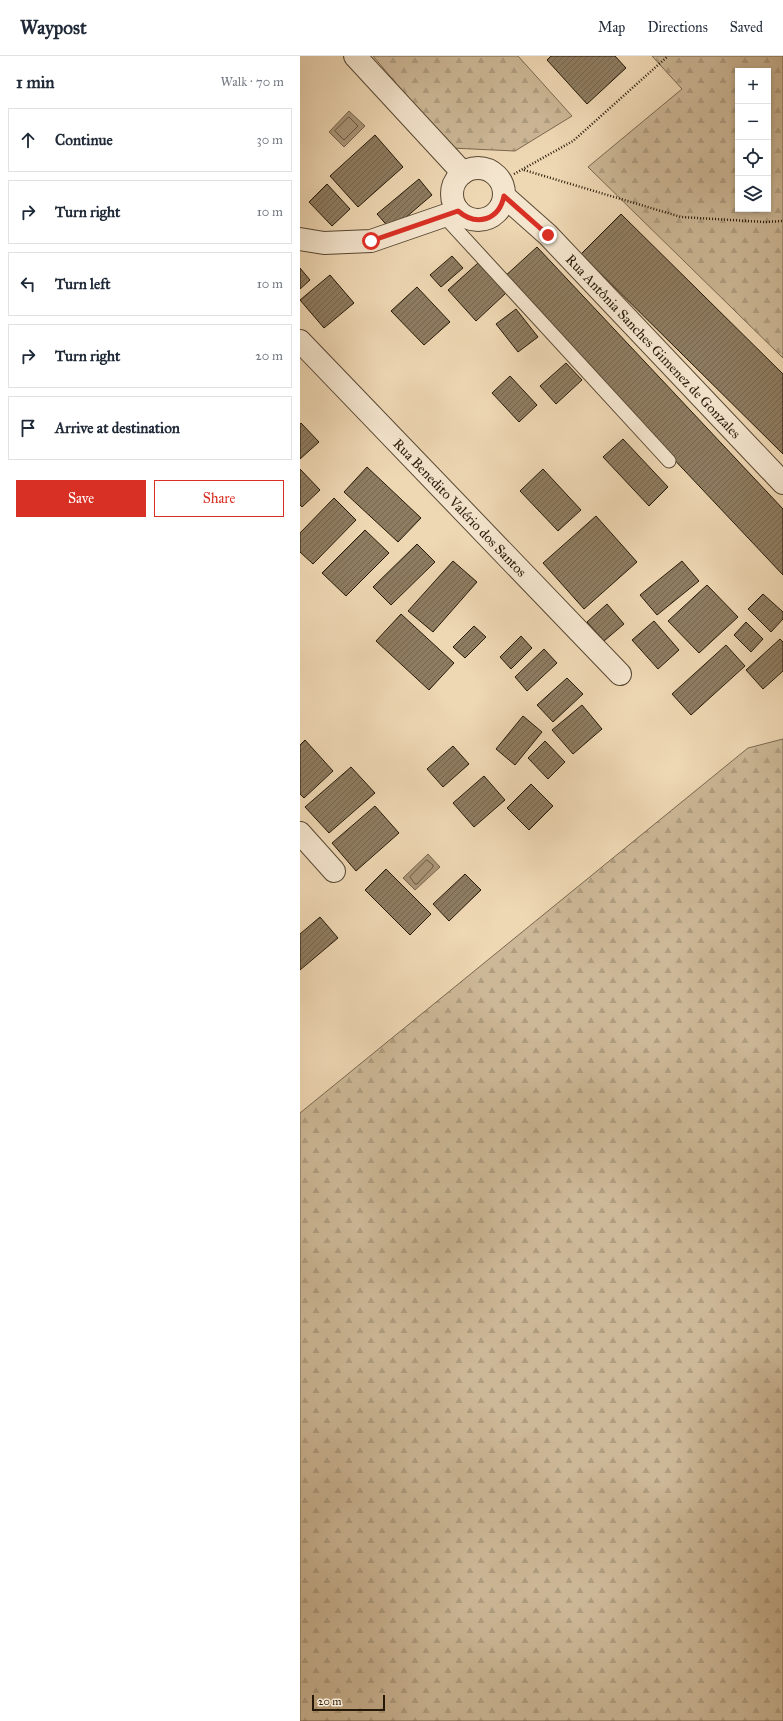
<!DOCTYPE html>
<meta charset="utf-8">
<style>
:root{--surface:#fff;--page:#f2f2f3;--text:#1f2937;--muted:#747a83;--line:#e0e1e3;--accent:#d93025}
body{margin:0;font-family:"IM FELL Great Primer",serif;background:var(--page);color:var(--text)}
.controls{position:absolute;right:12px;top:12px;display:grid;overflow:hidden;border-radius:0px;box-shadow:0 2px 6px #0003}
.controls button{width:36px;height:36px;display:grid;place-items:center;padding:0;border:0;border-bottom:1px solid var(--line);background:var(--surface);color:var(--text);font:20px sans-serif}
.scale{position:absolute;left:12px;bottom:10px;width:73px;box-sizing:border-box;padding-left:4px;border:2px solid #261908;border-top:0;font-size:11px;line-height:14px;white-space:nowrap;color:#261908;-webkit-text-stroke:3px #f4e5ce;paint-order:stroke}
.stop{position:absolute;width:12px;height:12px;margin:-9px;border:3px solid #d93025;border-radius:50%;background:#fff}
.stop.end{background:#d93025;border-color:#fff;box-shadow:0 1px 4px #0008}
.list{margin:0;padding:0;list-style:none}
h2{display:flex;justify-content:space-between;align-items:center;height:52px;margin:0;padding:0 16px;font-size:17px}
h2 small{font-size:13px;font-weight:400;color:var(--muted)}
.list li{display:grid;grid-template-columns:26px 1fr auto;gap:12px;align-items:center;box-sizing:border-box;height:64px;margin:0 8px 8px;padding:0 8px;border:1px solid var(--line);border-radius:0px}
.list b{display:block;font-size:15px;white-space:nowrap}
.list em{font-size:13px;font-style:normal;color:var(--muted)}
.actions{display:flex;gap:8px;padding:12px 16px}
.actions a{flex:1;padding:9px 0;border:1px solid var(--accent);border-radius:0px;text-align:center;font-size:14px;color:var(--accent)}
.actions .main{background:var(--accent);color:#fff}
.icon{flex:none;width:22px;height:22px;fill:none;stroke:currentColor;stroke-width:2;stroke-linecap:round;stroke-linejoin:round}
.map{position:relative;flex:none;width:483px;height:1665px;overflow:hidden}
header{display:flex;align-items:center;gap:24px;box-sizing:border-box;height:56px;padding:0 20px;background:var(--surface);border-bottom:1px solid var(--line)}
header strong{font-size:19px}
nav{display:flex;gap:22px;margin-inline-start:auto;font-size:14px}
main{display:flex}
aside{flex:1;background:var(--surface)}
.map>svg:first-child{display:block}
.forest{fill:url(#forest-firs);stroke:#79684f;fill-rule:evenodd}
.water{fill:#aa9679;stroke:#75644c}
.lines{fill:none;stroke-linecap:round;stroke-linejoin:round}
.shore{stroke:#685840;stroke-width:1}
.building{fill:url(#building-hatch);stroke:#261908}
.lane-casing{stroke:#584833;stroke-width:15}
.street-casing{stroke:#584833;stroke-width:24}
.path{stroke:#261908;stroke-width:2.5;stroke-dasharray:1 2;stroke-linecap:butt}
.lane{stroke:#f4e5ce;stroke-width:13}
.street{stroke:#f4e5ce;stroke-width:22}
.route{stroke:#d93025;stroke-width:5}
.labels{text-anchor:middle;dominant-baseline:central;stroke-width:3;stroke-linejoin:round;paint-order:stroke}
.street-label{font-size:14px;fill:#261908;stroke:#f4e5ce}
</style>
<header>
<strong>Waypost</strong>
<nav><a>Map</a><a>Directions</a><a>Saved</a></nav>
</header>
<main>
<aside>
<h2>1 min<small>Walk · 70 m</small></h2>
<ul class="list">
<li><svg class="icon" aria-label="ahead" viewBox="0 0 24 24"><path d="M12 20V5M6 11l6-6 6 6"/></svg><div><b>Continue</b></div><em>30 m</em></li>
<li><svg class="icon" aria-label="right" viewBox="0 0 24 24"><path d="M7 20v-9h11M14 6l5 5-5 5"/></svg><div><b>Turn right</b></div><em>10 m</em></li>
<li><svg class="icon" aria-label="left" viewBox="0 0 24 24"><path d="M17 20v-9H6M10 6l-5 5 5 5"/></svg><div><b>Turn left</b></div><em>10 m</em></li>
<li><svg class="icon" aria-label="right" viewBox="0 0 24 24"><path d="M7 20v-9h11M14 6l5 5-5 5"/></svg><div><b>Turn right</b></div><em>20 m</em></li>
<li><svg class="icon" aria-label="arrive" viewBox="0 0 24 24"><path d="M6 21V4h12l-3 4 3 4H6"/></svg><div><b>Arrive at destination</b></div></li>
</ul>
<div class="actions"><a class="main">Save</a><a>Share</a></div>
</aside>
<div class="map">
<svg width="483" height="1665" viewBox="0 0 483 1665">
<defs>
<pattern id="forest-firs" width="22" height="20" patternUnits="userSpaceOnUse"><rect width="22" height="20" fill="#ccb796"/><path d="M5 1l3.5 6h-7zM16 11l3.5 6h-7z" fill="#af9d80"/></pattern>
<pattern id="building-hatch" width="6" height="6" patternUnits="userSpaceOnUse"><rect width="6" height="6" fill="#8e7c61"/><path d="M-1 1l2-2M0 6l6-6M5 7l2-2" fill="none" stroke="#74654e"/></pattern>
</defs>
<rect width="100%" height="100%" fill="#eed7b3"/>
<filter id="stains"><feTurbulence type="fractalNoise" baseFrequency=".005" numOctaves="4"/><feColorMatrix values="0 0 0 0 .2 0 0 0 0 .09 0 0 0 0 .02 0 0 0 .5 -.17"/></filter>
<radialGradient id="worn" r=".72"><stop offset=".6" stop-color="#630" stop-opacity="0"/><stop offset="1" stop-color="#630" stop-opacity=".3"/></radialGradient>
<path class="forest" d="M73,0H218L272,60L215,95L151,92Z
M352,0H483V302L288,111L382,33ZM438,15H468V153H438Z
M483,683V1665H0V1057L448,692Z"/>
<path class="water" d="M49,55L65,70L44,91L29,76Z
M128,798L140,811L115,834L103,822Z"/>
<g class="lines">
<path class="shore" d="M49,61L58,70L44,84L35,75Z
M127,804L133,809V811L117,828H115L110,821Z"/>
</g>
<path class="building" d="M251,0H315L326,12L287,48L247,4Z
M75,79L103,111L58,151L30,120Z
M119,123L132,139L91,174L77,158Z
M27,128L50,153L32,170L9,146Z
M321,158L483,318V398L281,198Z
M237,191L483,453V519L203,222Z
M152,200L163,212L141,231L130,219Z
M178,207L206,237L176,265L148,234Z
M0,212L10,224L0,233Z
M30,219L54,247L24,272L0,244Z
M117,231L150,266L124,289L91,255Z
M216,253L238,281L218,296L196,268Z
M266,307L282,324L256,348L240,330Z
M210,320L237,349L219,366L192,337Z
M1,367L19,386L0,403V368Z
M323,383L368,431L349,450L303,401Z
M67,411L121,462L98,486L44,436Z
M0,413L20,434L2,451L0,449Z
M243,413L281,454L258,475L220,435Z
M34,442L56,464L13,508L0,496V477Z
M296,460L337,506L284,553L243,507Z
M65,474L89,497L46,540L22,517Z
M117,488L135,506L91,549L73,531Z
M153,505L177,526L133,576L108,555Z
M382,505L399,525L357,559L340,539Z
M407,529L438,561L399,597L368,565Z
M463,538L483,556V563L471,576L448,553Z
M307,548L324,568L304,585L287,566Z
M101,558L154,607L129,634L76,585Z
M354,565L379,594L358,613L332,584Z
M446,566L463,583L451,596L434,579Z
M174,570L186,581L165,602L153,591Z
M221,580L232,592L211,613L200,601Z
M480,583L483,586V615L463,633L446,614Z
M426,589L445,610L391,659L372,638Z
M244,593L257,607L227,635L215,621Z
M267,622L283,638L253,666L237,649Z
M282,649L302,673L273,698L252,674Z
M223,660L242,676L215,709L196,693Z
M5,684L33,715L4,742L0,738V689Z
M245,685L265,706L248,723L228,702Z
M153,690L169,708L143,731L127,713Z
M51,711L75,737L29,777L5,751Z
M184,720L205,744L174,771L153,747Z
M231,728L253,750L229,774L207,752Z
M75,750L99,777L56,815L32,787Z
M86,813L131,858L110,879L65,834Z
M165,818L181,834L149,865L133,848Z
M20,861L38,882L0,914V878Z"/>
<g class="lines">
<g class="lane-casing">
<path id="lane" d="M144,160L369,405"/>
</g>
<g class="street-casing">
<g id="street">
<path d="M55,0L163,117"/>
<circle cx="178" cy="138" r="26"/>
<path id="s1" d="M204,140L248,179L483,427"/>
<path d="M0,183L24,187L71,185L158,155"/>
<path id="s2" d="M0,285L320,618"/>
<path d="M0,777L34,815"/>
</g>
</g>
<path class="path" d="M224,114L381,161L465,166L483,165
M214,118L273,85L368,0"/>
<use href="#lane" class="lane"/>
<use href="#street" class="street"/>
</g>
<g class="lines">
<path class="route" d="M71,185L158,155C177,171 199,164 204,140L248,179"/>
</g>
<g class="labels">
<g class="street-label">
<text stroke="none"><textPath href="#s1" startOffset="212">Rua Antônia Sanches Gimenez de Gonzales</textPath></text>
<text stroke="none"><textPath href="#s2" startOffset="231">Rua Benedito Valério dos Santos</textPath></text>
</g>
</g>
<rect width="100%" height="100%" filter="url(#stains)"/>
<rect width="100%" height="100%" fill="url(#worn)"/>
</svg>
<div class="controls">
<button>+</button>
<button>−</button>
<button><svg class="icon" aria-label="locate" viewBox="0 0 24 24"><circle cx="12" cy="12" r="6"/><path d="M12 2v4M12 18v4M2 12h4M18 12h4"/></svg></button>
<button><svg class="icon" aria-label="layers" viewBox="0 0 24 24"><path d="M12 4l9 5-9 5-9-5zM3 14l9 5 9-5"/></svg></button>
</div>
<div class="scale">20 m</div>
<div class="stop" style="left:71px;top:185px"></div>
<div class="stop end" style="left:248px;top:179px"></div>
</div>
</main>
